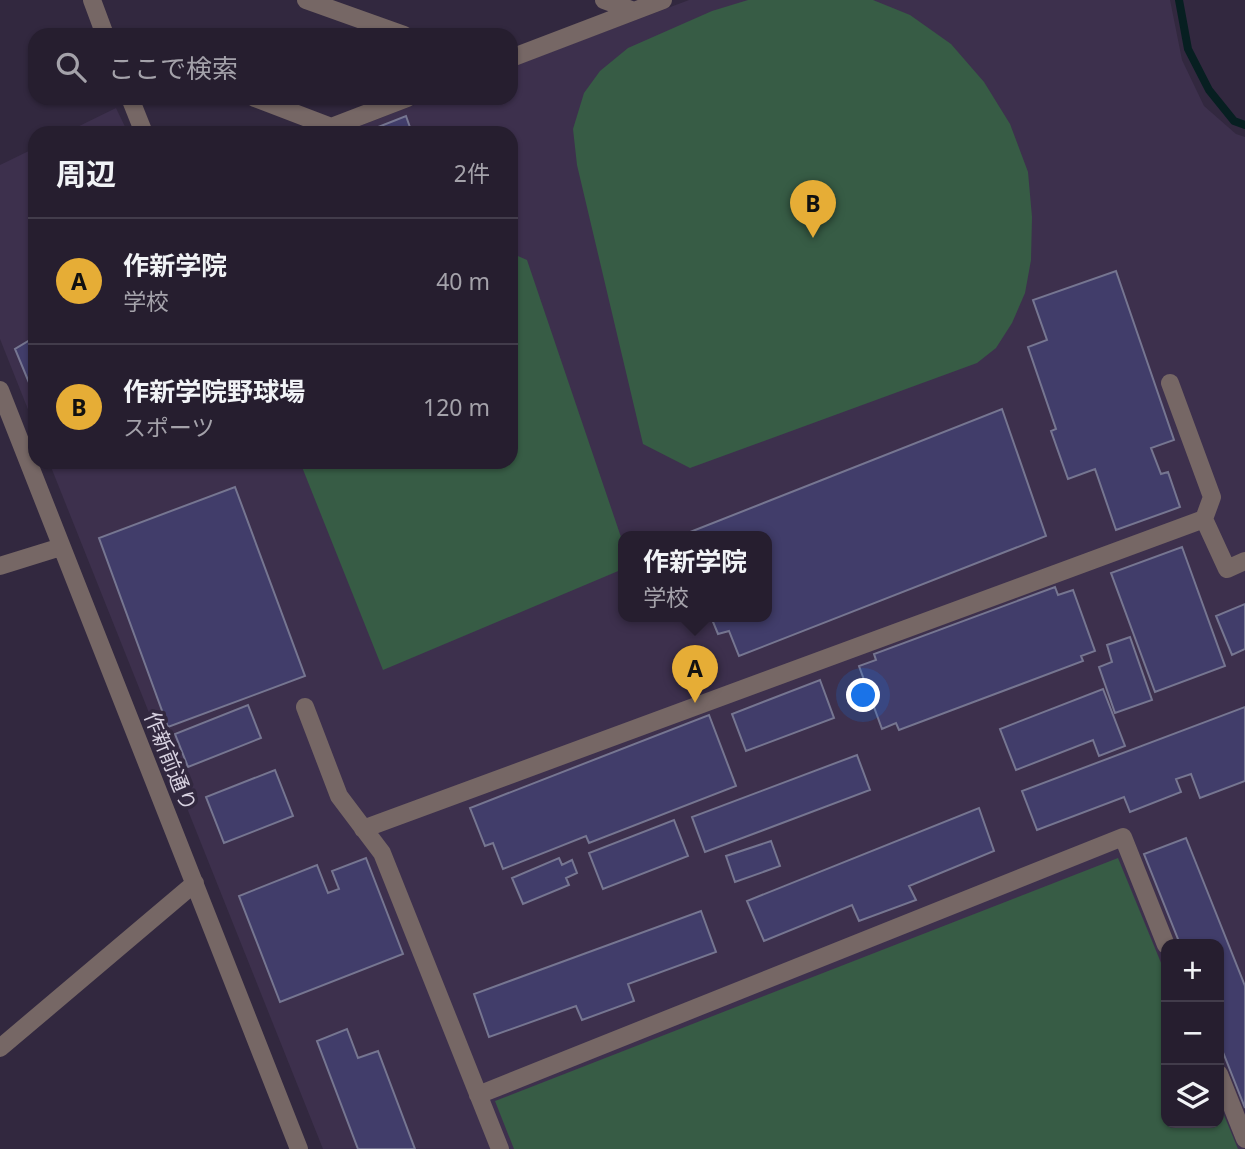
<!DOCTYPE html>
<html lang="ja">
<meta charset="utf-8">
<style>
:root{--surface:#261e2f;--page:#322b3b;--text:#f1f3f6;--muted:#a4a2aa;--line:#423c4b;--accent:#e6ad36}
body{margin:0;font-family:"Noto Sans","Noto Sans JP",sans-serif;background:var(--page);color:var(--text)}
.controls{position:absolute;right:21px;bottom:21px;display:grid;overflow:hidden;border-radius:14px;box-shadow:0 2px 5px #0004}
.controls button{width:63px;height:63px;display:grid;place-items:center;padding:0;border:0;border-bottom:2px solid var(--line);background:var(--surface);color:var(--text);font:35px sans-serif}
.you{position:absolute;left:864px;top:696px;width:24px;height:24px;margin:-18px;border:5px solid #fff;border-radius:50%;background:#1a73e8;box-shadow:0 0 0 10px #1a73e833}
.badge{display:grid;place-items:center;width:46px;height:46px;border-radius:50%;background:var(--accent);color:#111;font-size:23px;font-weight:700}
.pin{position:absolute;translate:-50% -58px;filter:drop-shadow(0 2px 4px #0008)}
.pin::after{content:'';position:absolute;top:37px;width:24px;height:21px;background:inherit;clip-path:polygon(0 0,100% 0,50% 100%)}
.popup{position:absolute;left:618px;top:531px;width:154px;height:91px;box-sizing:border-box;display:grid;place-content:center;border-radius:14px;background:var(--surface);filter:drop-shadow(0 2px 5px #0005);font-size:23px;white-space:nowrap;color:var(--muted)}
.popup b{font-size:26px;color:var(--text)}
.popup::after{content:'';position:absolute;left:50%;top:100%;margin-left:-14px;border:14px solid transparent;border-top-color:var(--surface)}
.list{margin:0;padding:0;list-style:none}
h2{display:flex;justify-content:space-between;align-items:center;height:91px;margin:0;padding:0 28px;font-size:30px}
h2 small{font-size:23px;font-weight:400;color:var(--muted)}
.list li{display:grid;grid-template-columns:46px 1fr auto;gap:21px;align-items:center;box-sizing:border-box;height:126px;padding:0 28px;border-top:2px solid var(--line)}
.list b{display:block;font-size:26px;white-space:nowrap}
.list p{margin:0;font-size:23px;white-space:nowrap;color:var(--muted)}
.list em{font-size:23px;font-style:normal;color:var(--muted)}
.icon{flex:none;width:38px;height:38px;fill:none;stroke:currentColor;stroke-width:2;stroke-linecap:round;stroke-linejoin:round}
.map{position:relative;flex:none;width:1245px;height:1149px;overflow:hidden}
.search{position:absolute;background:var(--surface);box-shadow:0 2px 5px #0004;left:28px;top:28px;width:490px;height:77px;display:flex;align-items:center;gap:18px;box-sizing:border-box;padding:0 24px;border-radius:21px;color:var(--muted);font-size:26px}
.panel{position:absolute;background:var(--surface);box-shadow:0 2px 5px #0004;left:28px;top:126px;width:490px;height:343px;border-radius:21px}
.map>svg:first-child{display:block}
.built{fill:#3d304d;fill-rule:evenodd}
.green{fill:#375c45}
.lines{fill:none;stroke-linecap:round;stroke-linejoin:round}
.stream{stroke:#071f21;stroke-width:8}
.building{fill:#413d6a;stroke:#767691;stroke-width:2}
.minor{stroke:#766765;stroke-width:18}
.labels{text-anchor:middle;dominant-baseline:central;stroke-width:7;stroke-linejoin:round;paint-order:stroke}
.street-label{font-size:21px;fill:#d8d2e1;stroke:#32283f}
</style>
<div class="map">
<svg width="1245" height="1149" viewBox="0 0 1245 1149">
<rect width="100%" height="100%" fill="#32283f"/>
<path class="built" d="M689,0H1170L1182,60L1204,106L1236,134L1245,137V1149H323L49,462H511V133H342L432,98H511V67ZM623,537H767V617H623ZM1166,944H1219V1123H1166Z
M116,108L128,133H65Z
M35,148V427L0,339V165Z"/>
<path class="green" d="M748,0H873L910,15L951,44L984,82L1010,124L1028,172L1032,217L1031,260L1025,293L1012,323L996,348L977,363L690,468L643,444L577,165L573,129L584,93L600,71L628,48L712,11Z
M511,253L527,260L623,543V569L383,670L300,462H511Z
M1118,858L1166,975V1123H1219V1103L1238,1149H514L495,1101Z"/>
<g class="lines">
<path class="stream" d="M1179,0L1188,49L1209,90L1234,121L1245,125"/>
</g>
<path class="building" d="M406,116L412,133H363Z
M1116,271L1174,440L1151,448L1161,474L1168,472L1180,507L1116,530L1095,469L1068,479L1051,431L1056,429L1028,347L1047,340L1033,300Z
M35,337V397L15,349Z
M1002,409L1046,536L739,656L729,631L718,634L711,617H767V537L680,536Z
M235,487L305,676L168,727L99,538Z
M1182,547L1225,666L1155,692L1111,573Z
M1055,587L1058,595L1073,590L1095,651L1081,656L1083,661L899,730L896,723L882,729L859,666L876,660L874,654Z
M1245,604V649L1232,655L1216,616Z
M1130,637L1152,700L1115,713L1099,667L1112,662L1107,645Z
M820,680L834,718L746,751L732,714Z
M1103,689L1125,746L1099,756L1093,740L1016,770L1000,729Z
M248,705L261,738L188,767L175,734Z
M1245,707V781L1200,798L1191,774L1176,779L1181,792L1130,812L1124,797L1037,830L1022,791Z
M709,715L736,786L589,843L586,836L503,869L493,843L485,846L470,808Z
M857,755L870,790L705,852L692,817Z
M275,770L293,816L224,843L206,797Z
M979,808L994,851L909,886L916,900L859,921L852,905L764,941L747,901Z
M674,820L688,856L603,889L589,853Z
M1186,838L1245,986V1108L1219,1042V944H1180L1144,854Z
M771,841L780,866L735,882L726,856Z
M366,858L403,954L280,1002L239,896L317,865L328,893L339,889L332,871Z
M559,858L562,865L572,860L577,873L566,878L569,885L523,904L512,878Z
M701,911L716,952L628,984L634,1001L582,1020L576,1006L489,1037L474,994Z
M347,1029L358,1058L378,1051L415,1149H358L317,1041Z"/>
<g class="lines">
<path class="minor" d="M92,0L105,35
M306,0L404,35
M604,0L634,11
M511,58L663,0
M130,98L144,133
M255,98L331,127
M316,133L407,98
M1170,383L1212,497L1204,519
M0,390L299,1149
M0,566L61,547
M305,707L339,796L382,853L500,1149
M363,829L1204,519L1227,569L1245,561
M0,1048L195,883
M1219,1074L1245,1139
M478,1095L1123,837L1166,945"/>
</g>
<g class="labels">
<g class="street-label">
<text transform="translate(171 761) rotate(68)">作新前通り</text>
</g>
</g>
</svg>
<div class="controls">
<button>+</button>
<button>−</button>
<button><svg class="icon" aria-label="layers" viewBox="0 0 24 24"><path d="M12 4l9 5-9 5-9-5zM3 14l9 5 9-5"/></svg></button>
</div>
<div class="you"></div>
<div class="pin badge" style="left:695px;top:703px">A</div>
<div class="popup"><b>作新学院</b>学校</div>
<div class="pin badge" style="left:813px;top:238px">B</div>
<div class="search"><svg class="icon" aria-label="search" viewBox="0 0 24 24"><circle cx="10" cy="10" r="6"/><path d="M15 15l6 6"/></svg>ここで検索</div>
<section class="panel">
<h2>周辺<small>2件</small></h2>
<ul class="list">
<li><span class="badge">A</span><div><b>作新学院</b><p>学校</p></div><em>40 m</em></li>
<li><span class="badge">B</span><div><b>作新学院野球場</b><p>スポーツ</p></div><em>120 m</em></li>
</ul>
</section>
</div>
